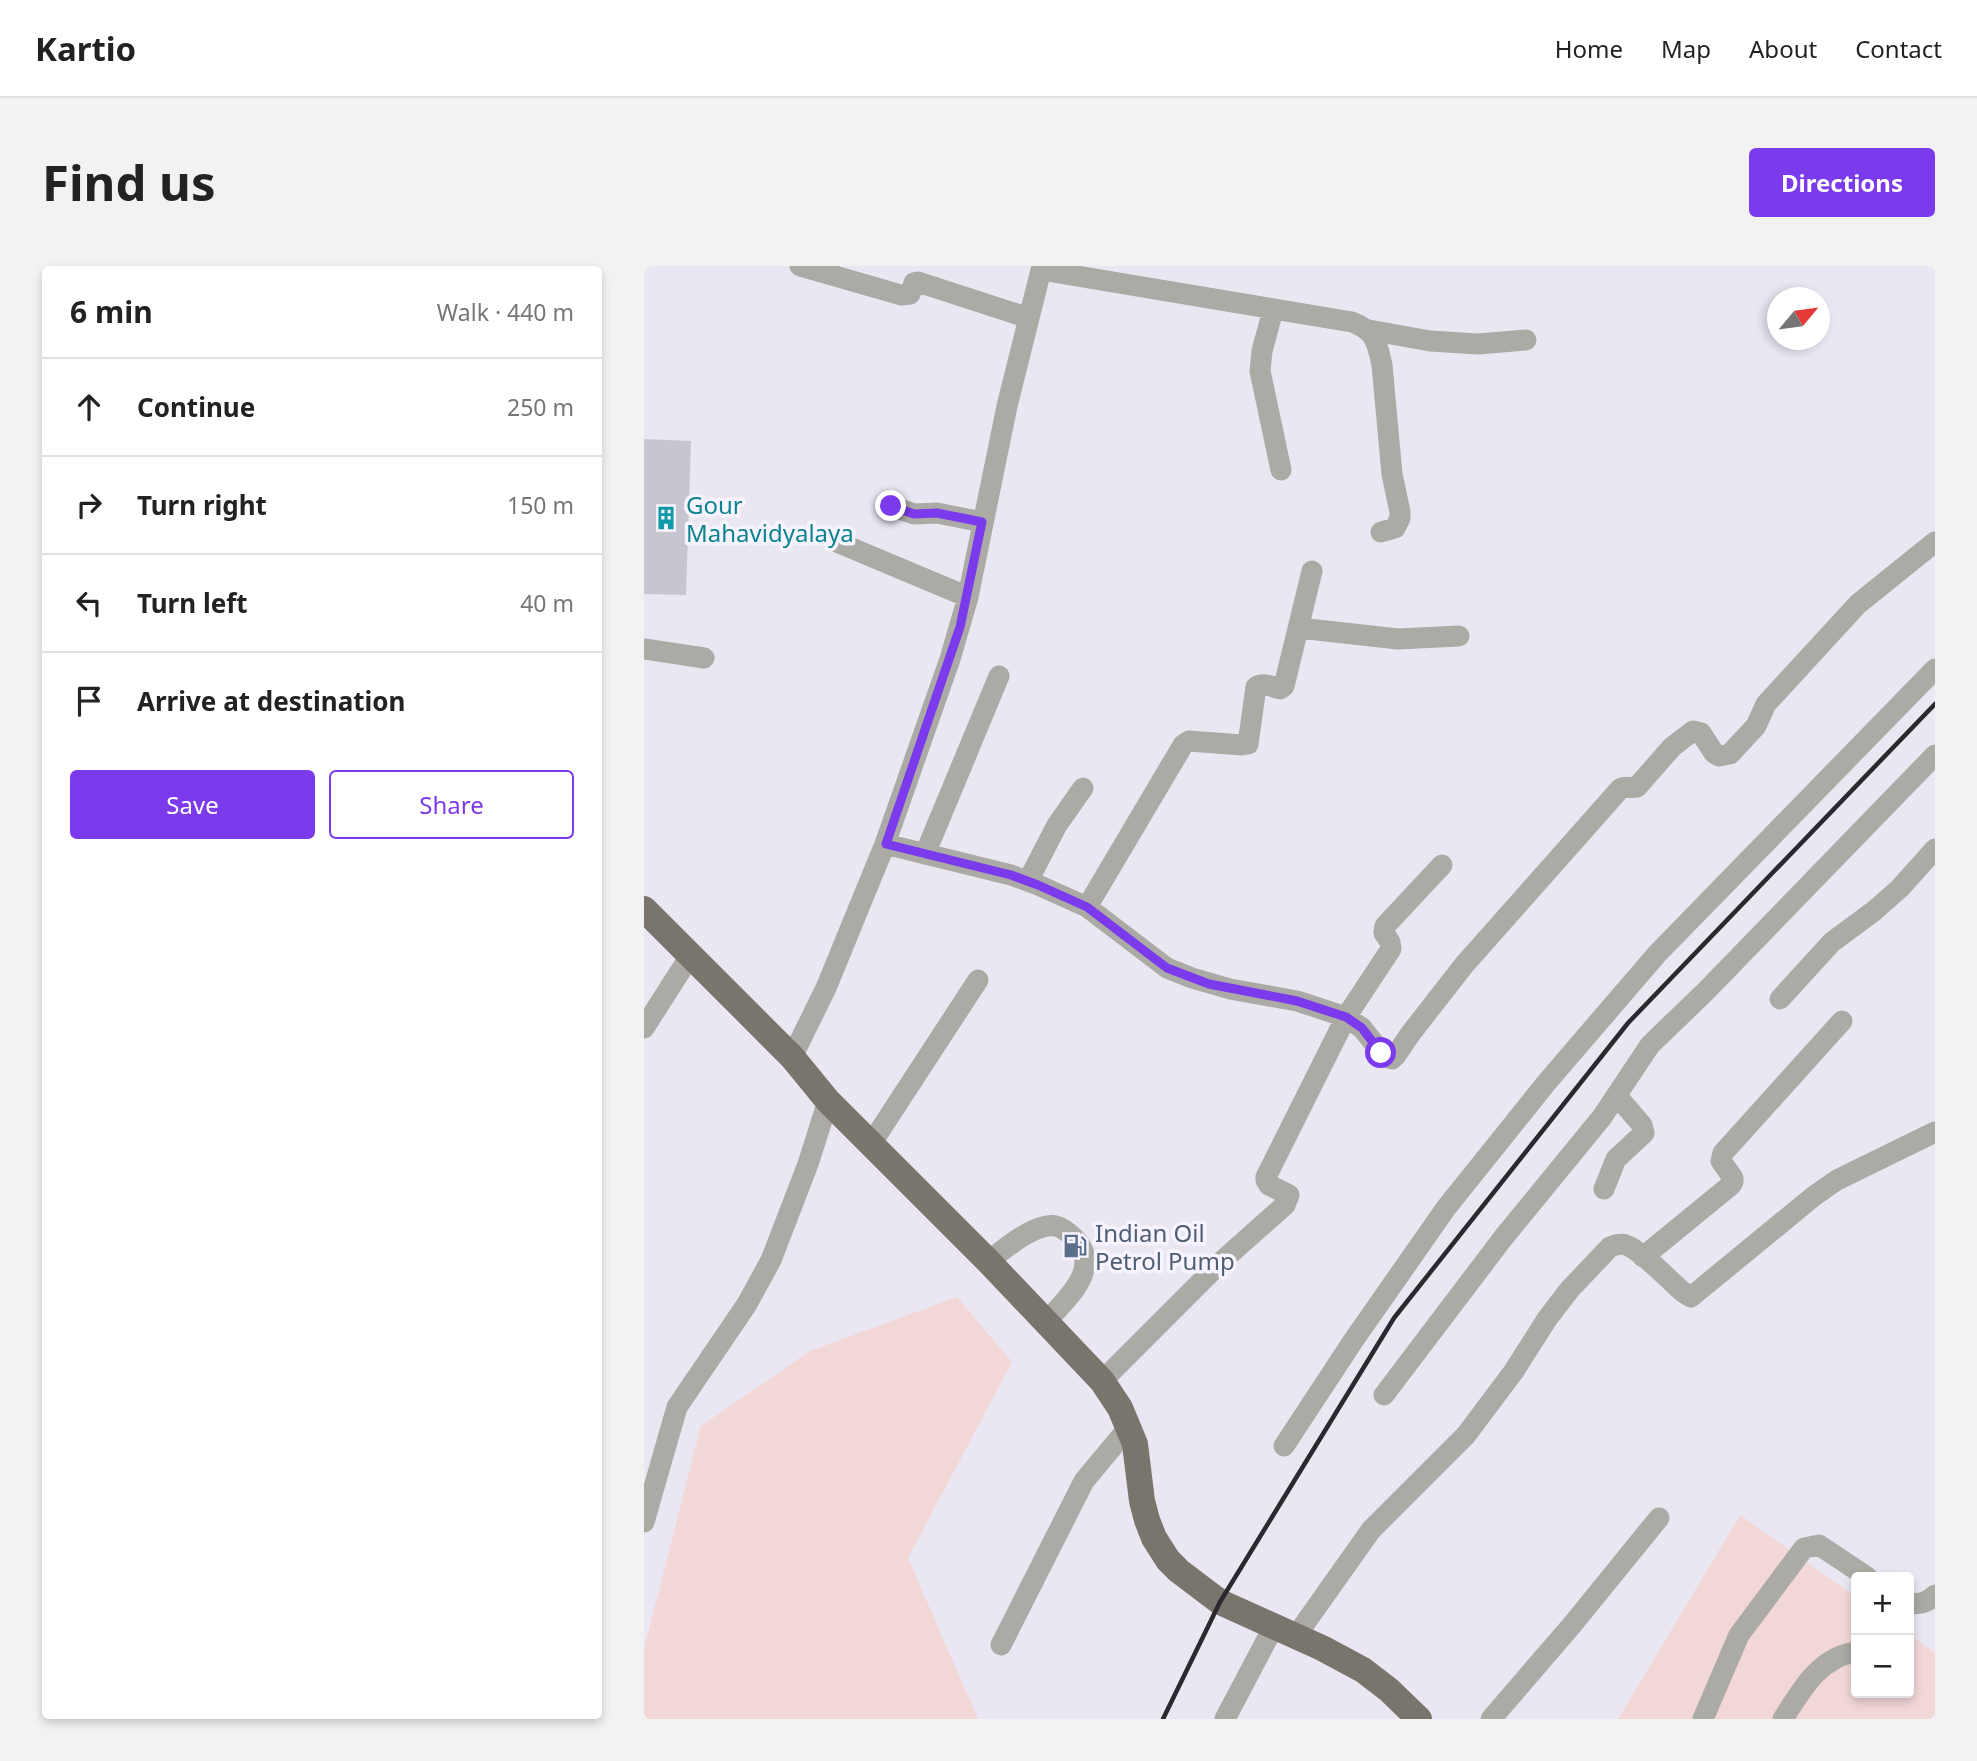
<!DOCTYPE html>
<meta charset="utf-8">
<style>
:root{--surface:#fff;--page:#f2f2f2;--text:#222;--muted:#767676;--line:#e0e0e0;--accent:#7c3aed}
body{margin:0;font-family:"Noto Sans",sans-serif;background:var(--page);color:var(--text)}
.controls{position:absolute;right:21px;bottom:21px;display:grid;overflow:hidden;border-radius:7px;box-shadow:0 4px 10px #0003}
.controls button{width:63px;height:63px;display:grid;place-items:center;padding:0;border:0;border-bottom:2px solid var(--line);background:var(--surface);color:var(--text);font:35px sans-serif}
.compass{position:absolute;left:1123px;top:21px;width:63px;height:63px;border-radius:50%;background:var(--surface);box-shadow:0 4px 10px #0003;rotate:61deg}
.stop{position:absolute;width:21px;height:21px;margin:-16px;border:5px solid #7c3aed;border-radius:50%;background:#fff}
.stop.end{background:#7c3aed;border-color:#fff;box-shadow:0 2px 7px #0008}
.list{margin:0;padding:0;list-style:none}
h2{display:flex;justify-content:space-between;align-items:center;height:91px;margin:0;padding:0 28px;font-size:30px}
h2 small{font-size:23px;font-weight:400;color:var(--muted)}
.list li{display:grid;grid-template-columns:46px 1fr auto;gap:21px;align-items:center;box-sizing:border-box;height:98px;padding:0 28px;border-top:2px solid var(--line)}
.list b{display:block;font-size:26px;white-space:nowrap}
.list em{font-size:23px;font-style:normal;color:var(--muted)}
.actions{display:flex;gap:14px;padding:21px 28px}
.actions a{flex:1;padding:16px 0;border:2px solid var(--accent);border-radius:7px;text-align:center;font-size:24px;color:var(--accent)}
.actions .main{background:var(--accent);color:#fff}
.icon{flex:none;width:38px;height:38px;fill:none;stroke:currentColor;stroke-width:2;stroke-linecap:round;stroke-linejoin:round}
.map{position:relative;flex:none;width:1291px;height:1453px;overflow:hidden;border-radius:7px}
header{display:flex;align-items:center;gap:42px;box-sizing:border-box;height:98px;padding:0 35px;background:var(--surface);border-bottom:2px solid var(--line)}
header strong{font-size:33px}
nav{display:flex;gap:38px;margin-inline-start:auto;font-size:24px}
.intro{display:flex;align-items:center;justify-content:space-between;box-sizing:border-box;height:168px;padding:0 42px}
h1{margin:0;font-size:49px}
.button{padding:18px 32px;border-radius:7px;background:var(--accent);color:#fff;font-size:24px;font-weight:700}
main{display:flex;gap:42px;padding:0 42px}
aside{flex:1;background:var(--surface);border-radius:7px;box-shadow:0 4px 10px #0003}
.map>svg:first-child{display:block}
.industrial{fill:#f2d7d7}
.building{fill:#c8c5d0}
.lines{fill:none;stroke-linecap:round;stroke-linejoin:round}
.minor{stroke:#acaaa5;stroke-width:21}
.major{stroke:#79756d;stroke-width:26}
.rail{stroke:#2b292e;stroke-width:4.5}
.route{stroke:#7c3aed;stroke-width:9}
.labels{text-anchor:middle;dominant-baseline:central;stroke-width:7;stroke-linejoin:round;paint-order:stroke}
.culture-label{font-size:24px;fill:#0d838f;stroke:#f7f4ff;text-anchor:start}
.service-label{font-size:24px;fill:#4e5e75;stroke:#f7f4ff;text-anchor:start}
</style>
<header>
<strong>Kartio</strong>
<nav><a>Home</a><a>Map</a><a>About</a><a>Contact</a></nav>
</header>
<div class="intro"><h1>Find us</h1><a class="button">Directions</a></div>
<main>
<aside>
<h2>6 min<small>Walk · 440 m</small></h2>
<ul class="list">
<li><svg class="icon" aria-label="ahead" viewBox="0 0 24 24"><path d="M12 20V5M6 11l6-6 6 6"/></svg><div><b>Continue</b></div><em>250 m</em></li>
<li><svg class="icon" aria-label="right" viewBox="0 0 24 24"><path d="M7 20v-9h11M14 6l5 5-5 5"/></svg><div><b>Turn right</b></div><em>150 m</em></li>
<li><svg class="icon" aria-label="left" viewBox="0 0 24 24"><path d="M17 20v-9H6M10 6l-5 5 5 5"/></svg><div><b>Turn left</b></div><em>40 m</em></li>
<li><svg class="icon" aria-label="arrive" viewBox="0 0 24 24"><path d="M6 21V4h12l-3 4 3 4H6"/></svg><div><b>Arrive at destination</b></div></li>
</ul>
<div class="actions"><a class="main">Save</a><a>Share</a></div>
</aside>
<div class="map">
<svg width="1291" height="1453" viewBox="0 0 1291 1453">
<rect width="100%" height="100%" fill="#eae7f2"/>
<path class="industrial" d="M313,1031L368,1096L264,1292L334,1453H0V1383L57,1160L166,1085Z
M1096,1249L1212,1331V1427H1265V1368L1291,1387V1453H974Z"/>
<path class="building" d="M0,173L47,175L42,329L0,328Z"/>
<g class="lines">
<path class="minor" d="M156,0L257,29L266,28L270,17L274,16L385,52
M397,4L708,56C732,65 733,77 738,99L748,208L756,246V252L751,262L737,266
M629,44L618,85L616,105L637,204
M725,64L786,75L834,78L882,74
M247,240L270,248L293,247L338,256
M193,276L324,331
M655,362L754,373L815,370
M0,383L60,392
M241,578L367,609L394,619L443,641L523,702L548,712L586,723L653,735L702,751L718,762L741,791L748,793L752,789L767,767L820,699L976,523C981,519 987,523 993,521L1028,481L1049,465L1057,467L1070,487L1075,490L1086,488L1112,460L1122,438L1214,338L1291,276
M281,588L355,410
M384,615L413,559L439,522
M443,641L539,479L545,475L598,479L604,478L612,421C619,416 629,421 636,423L640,420L668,305
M1136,733L1188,676L1230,645L1256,622L1291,583
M0,762L46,690
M148,791L182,722L241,578L306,393L324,331L363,140L398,0
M227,878L334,714
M960,923L972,893L1000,867L998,859L973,830
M999,991L1087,919L1089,916V912L1077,895L1079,887L1198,755
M344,995C361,983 380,966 399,961C412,957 419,962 428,970C461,1001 423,1032 402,1056
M458,1115L578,995L641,939L645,929L625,919L622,914V911L702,751L747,683L746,676L740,667L741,660L798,599
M740,1129L859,972L958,851L1006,779L1061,726L1291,489
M640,1180L709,1075L802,942L903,816L1013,688L1291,403
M0,1256L33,1141L103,1038L127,994L164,898L184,835
M1265,1337C1275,1339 1284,1336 1291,1329
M652,1370L727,1264L822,1169L870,1105L903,1053L926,1023L966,981C971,979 976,977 982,979C998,985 1025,1014 1039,1026L1047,1031L1170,930L1193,914L1291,866
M357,1379L440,1215L485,1161
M581,1453L630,1360
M847,1453L928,1359L1015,1252
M1059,1453L1095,1369L1160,1282L1175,1279L1223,1311
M1139,1453C1157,1425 1175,1391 1212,1386"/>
<path class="major" d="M0,643L148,791L184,835L344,995L458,1115L476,1142L491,1178L498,1235L503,1254L510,1272L524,1294L535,1305L576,1336L678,1382L719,1404L745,1424L775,1453"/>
<path class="rail" d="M519,1453L576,1336L750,1052L984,757L1291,438"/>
</g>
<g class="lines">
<path class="route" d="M247,240L270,248L293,247L338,256L316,361L242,578L367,609L394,619L443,641L523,702L565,718L653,735L702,751L718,762L737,787"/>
</g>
<defs>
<g id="building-bare" transform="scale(1.89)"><path d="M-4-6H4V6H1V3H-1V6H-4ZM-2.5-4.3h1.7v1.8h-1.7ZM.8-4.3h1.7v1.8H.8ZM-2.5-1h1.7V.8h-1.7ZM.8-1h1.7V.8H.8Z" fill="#0f9aa8" stroke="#f7f4ff" stroke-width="2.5" paint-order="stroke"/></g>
<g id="fuel-bare" transform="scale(1.89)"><path d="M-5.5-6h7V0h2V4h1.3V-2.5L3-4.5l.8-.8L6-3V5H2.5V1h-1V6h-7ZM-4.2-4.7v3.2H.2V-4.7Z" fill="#5c6f8a" stroke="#f7f4ff" stroke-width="2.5" paint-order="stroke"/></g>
</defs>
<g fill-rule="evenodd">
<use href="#building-bare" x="22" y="252"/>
<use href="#fuel-bare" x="431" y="980"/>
</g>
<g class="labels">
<g class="culture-label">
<text x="42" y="238">Gour<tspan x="42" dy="28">Mahavidyalaya</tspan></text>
</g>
<g class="service-label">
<text x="451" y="966">Indian Oil<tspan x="451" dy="28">Petrol Pump</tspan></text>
</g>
</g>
</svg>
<div class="controls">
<button>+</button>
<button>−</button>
</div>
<svg class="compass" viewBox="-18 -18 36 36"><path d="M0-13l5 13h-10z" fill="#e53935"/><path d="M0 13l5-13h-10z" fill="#767676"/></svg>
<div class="stop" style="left:737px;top:787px"></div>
<div class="stop end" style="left:247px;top:240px"></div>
</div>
</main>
